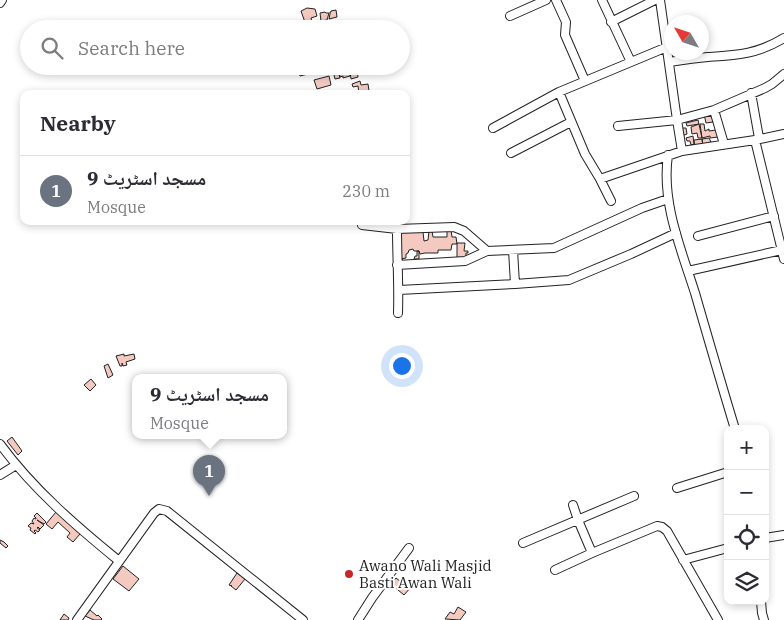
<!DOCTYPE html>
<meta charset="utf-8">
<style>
:root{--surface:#fff;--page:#f7f7f7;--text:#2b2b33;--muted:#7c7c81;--line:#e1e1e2;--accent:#0b8043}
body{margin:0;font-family:"IBM Plex Serif","Noto Naskh Arabic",serif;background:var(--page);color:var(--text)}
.controls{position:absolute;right:15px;bottom:15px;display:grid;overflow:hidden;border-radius:10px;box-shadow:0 2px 8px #0003}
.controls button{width:45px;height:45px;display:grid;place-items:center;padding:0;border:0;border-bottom:1px solid var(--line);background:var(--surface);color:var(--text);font:25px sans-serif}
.compass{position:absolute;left:664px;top:15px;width:45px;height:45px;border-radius:50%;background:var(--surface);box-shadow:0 2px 8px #0003;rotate:309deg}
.you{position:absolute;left:401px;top:365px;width:18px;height:18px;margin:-12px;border:4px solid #fff;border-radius:50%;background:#1a73e8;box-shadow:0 0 0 8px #1a73e833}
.badge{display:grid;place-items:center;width:32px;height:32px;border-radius:50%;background:var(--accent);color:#fff;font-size:16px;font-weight:700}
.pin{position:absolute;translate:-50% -41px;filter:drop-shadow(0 1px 2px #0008)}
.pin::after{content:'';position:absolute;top:26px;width:18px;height:15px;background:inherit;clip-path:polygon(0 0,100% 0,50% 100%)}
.popup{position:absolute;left:132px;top:374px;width:155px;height:65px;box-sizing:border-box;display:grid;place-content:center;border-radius:10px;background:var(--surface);filter:drop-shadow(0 1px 4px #0005);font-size:16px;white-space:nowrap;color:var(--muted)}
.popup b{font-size:19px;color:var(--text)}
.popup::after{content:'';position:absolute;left:50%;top:100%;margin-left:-10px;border:10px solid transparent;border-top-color:var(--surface)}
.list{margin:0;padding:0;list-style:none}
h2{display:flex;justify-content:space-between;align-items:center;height:65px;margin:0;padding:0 20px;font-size:21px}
h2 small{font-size:16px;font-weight:400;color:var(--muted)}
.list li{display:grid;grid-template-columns:32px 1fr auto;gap:15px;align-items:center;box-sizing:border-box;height:70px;padding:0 20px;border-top:1px solid var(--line)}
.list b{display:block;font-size:19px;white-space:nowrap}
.list p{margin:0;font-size:16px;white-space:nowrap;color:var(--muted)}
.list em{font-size:16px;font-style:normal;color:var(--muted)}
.icon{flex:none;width:28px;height:28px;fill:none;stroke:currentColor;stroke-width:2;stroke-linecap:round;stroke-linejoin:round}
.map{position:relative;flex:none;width:784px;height:620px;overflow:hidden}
.search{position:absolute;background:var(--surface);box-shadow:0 2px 8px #0003;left:20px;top:20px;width:390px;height:55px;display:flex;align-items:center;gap:12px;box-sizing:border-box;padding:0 18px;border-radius:28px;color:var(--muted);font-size:19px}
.panel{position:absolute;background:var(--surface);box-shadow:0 2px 8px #0003;left:20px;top:90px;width:390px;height:135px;border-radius:10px}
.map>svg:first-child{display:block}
.building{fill:#f3c9c0;stroke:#222}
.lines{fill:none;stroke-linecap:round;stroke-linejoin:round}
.minor-casing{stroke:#222;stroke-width:10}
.minor{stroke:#fff;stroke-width:8}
.poi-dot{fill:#c62828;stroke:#fff;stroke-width:2}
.labels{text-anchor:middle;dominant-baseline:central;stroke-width:4;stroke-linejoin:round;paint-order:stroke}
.poi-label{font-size:15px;fill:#222;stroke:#fff;text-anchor:start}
</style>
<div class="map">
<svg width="784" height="620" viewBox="0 0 784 620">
<rect width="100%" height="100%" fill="#fff"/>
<path class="building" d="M307,8L315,9L317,16L311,18L313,26L307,28L301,11Z
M336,10L337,17L329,19L330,14V12H331V11Z
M325,12L326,13H329L327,20L321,21L320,13Z
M352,24H356V29H340L339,27L348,25V27L352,26Z
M297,66H326V67L311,72L312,73L300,76Z
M347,70L349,72L350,76L343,78V76L340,77L339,72Z
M333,71H338L340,78L335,79Z
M357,71L358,77L351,79L350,72Z
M329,76L331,85L317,89L314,80Z
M360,81L361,85L368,84L369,91L359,94L358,86L353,87L352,84Z
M712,113L713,122L706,123L704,114Z
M698,120L699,124L687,126L686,123Z
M699,124L702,138H698L697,133L692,134L691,127Z
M700,124H704L705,131L709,129V131L716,130L718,137L710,138V136L702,138Z
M681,128H686L687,134L682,136Z
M693,136L694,144L691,145L690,141H687L686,138Z
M709,138L711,142H710V145L703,146L702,139Z
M702,139L703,146L695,148L694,140Z
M451,230L452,237H456L457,244H452L451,250H438V253H425L420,254L419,251H414L413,249L409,250L408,253L406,254V258L400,259V231L423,232L424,241L428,240L429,231H432L433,237H447V231Z
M457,243H465L464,251H468V253H466V258H457Z
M417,251H419V259H414L415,256H417Z
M124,354V356L134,354L135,359L126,362L127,365L123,366L122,363V366H120L116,356Z
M108,364L113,375L108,378L104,366Z
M91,379L96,385L90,391L84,385Z
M12,437L22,451L18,455L7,441Z
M56,512L80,534L73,542L67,537L70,533L58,522L52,529L46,524Z
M37,513L46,522L44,524L37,520L44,525L40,529L38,527L37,528L40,530L38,532L35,530L34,531L36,533L35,534L30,530L31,528L28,526L31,523L34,524L32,521L34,518L36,519V518L34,516Z
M0,540L4,542L8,546L6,548L0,543Z
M123,566L139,579L129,591L113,579Z
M237,573L245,579L236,590L231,586H232L229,585Z
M396,578L405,585L408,583L412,586L404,595L391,584Z
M458,607L466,612L460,620L445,619L450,612L454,614Z
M90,610L97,616L98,615L102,619L101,620H94L85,616Z
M64,614L69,618L68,620H60Z"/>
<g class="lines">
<g class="minor-casing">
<path id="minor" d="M556,0L566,22L565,35L585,81
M602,0L631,62
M660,0L677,120L682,151
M0,3L2,0
M510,16L546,0
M611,22L655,0
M669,62C682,60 695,58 708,57C738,55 758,54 784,38
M559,92L585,154L600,179L611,201
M751,93L759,138
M714,110L724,144
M618,126L677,120L714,110L765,88L772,84L784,74
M493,128L559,92L667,47
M755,140L784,259
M511,153L571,122
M668,155C661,202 681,249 695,293C708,338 721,383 735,429
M600,179L682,151L755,140L784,134
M362,225L397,229L454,227L464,231L487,251L554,248L642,208L668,199
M397,229C397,257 399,285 398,313
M698,236L774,216
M513,250L515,284
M397,265L465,261L487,251
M688,271L782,250
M399,290L515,284L569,280L631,254L676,233
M0,444C33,489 76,526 119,561
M0,475L16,465
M677,488L728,472
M573,505L578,520L592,553
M765,538L784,535
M523,543L634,496
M683,560L728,548
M555,570L592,553L657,526L662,527L667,531L718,620
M761,601L762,613L764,620
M77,620L154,513L159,509L167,511L303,620
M358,620L372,598L409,548"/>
</g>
<use href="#minor" class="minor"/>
</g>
<circle class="poi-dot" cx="349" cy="574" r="5"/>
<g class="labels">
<g class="poi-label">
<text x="359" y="565">Awano Wali Masjid<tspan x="359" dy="17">Basti Awan Wali</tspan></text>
</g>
</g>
</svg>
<div class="controls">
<button>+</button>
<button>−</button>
<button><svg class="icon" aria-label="locate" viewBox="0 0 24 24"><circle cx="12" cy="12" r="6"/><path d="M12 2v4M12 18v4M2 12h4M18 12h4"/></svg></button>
<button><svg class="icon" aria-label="layers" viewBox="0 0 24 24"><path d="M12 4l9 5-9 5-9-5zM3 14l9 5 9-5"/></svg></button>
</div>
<svg class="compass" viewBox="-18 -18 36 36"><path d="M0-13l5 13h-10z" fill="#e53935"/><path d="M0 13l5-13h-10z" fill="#7c7c81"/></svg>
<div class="you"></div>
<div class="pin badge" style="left:209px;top:496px;background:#6b7280">1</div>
<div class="popup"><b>مسجد اسٹریٹ 9</b>Mosque</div>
<div class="search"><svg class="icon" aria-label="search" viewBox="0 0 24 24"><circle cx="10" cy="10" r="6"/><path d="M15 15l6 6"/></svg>Search here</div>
<section class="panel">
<h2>Nearby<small></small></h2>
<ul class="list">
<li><span class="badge" style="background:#6b7280">1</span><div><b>مسجد اسٹریٹ 9</b><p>Mosque</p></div><em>230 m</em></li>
</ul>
</section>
</div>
